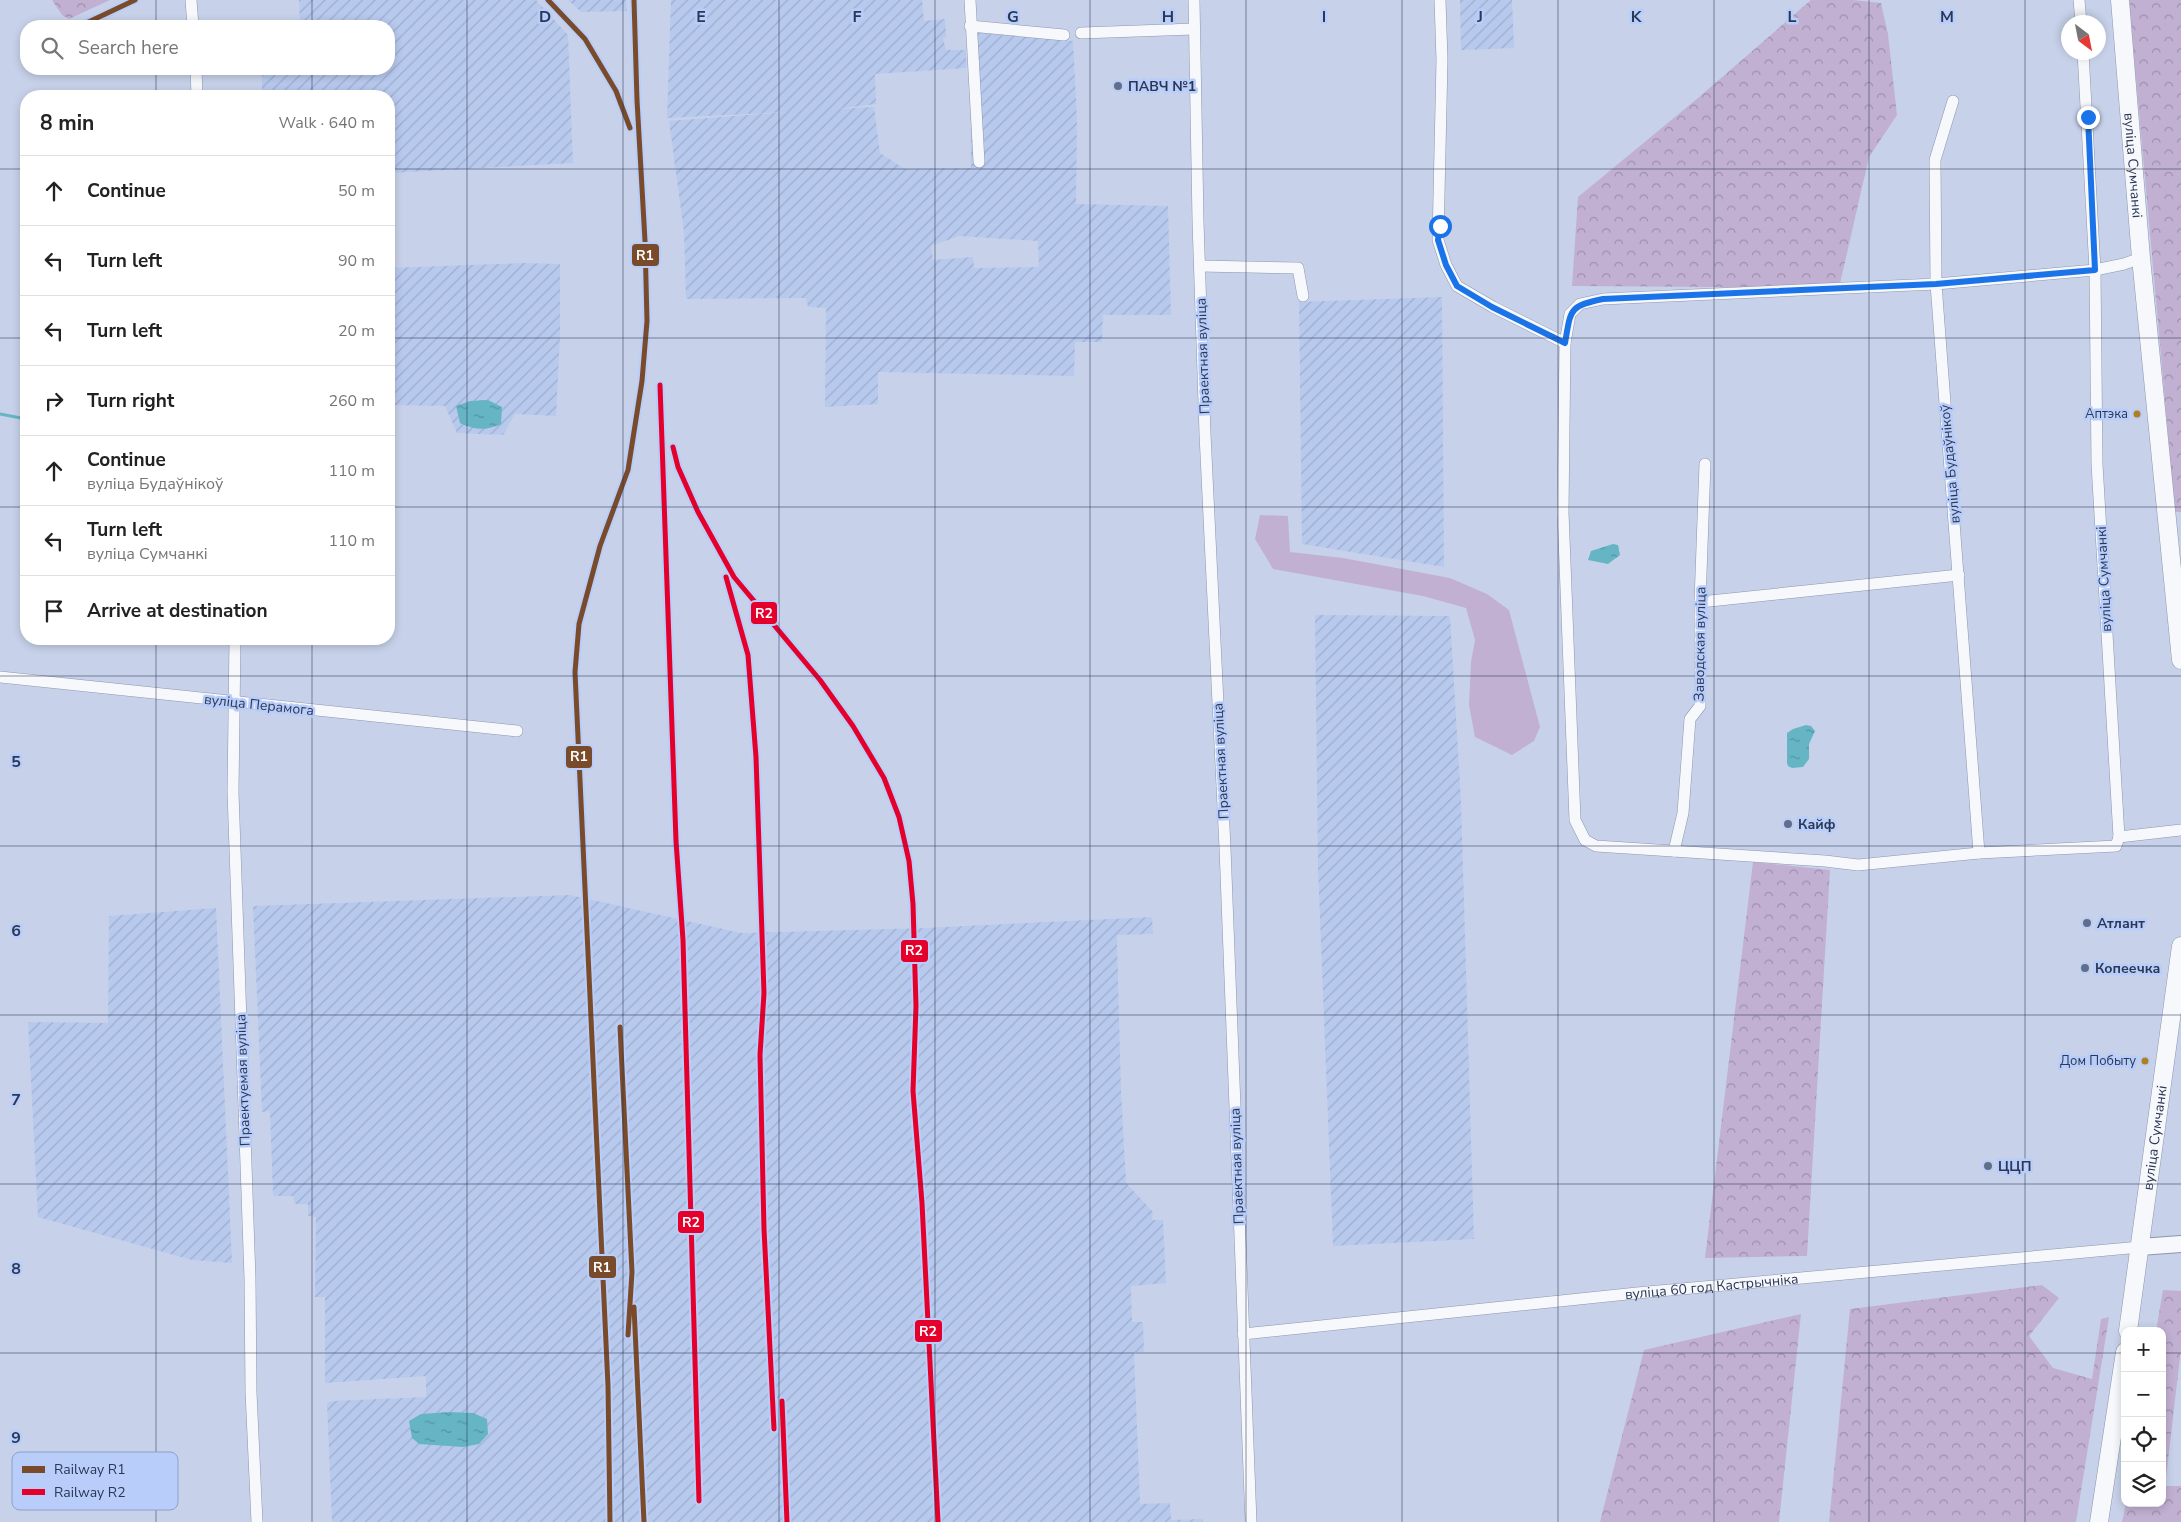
<!DOCTYPE html>
<meta charset="utf-8">
<style>
:root{--surface:#fff;--page:#f6f6f6;--text:#222;--muted:#767676;--line:#e0e0e0}
body{margin:0;font-family:"Nunito Sans",sans-serif;background:var(--page);color:var(--text)}
.controls{position:absolute;right:15px;bottom:15px;display:grid;overflow:hidden;border-radius:10px;box-shadow:0 2px 8px #0003}
.controls button{width:45px;height:45px;display:grid;place-items:center;padding:0;border:0;border-bottom:1px solid var(--line);background:var(--surface);color:var(--text);font:25px sans-serif}
.compass{position:absolute;left:2061px;top:15px;width:45px;height:45px;border-radius:50%;background:var(--surface);box-shadow:0 2px 8px #0003;rotate:148deg}
.stop{position:absolute;width:15px;height:15px;margin:-11px;border:4px solid #1a73e8;border-radius:50%;background:#fff}
.stop.end{background:#1a73e8;border-color:#fff;box-shadow:0 1px 5px #0008}
.list{margin:0;padding:0;list-style:none}
h2{display:flex;justify-content:space-between;align-items:center;height:65px;margin:0;padding:0 20px;font-size:21px}
h2 small{font-size:16px;font-weight:400;color:var(--muted)}
.list li{display:grid;grid-template-columns:32px 1fr auto;gap:15px;align-items:center;box-sizing:border-box;height:70px;padding:0 20px;border-top:1px solid var(--line)}
.list b{display:block;font-size:19px;white-space:nowrap}
.list p{margin:0;font-size:16px;white-space:nowrap;color:var(--muted)}
.list em{font-size:16px;font-style:normal;color:var(--muted)}
.icon{flex:none;width:28px;height:28px;fill:none;stroke:currentColor;stroke-width:2;stroke-linecap:round;stroke-linejoin:round}
.map{position:relative;flex:none;width:2181px;height:1522px;overflow:hidden}
.search{position:absolute;background:var(--surface);box-shadow:0 2px 8px #0003;left:20px;top:20px;width:375px;height:55px;display:flex;align-items:center;gap:12px;box-sizing:border-box;padding:0 18px;border-radius:20px;color:var(--muted);font-size:19px}
.panel{position:absolute;background:var(--surface);box-shadow:0 2px 8px #0003;left:20px;top:90px;width:375px;height:555px;border-radius:20px}
.map>svg:first-child{display:block}
.industrial{fill:url(#industrial-furrows);fill-rule:evenodd}
.green{fill:#c2b0d2}
.forest{fill:url(#forest-crowns)}
.water{fill:url(#water-ripples)}
.lines{fill:none;stroke-linecap:round;stroke-linejoin:round}
.stream{stroke:#65b5c4;stroke-width:3}
.street-casing{stroke:#8c96ad;stroke-width:12}
.secondary-casing{stroke:#8c96ad;stroke-width:18}
.primary-casing{stroke:#8c96ad;stroke-width:19}
.street{stroke:#f7f8fc;stroke-width:11}
.secondary{stroke:#f7f8fc;stroke-width:16}
.primary{stroke:#f7f8fc;stroke-width:18}
.rail-1-casing{stroke:#b8cdf9;stroke-width:9}
.rail-2-casing{stroke:#b8cdf9;stroke-width:9}
.rail-1{stroke:#7a4b2a;stroke-width:5}
.rail-2{stroke:#e4002b;stroke-width:5}
.route{stroke:#1a73e8;stroke-width:6}
.grid{fill:none;stroke:#2b3855;stroke-width:1;stroke-opacity:0.55}
.poi-dot{fill:#626e89;stroke:#b8cdf9;stroke-width:2}
.bus-dot{fill:#b0801e;stroke:#b8cdf9;stroke-width:2}
.labels{text-anchor:middle;dominant-baseline:central;stroke-width:5;stroke-linejoin:round;paint-order:stroke}
.bus-label{font-size:13px;fill:#2b3855;stroke:#b8cdf9;text-anchor:end}
.poi-label{font-size:14px;font-weight:bold;fill:#2b3855;stroke:#b8cdf9;text-anchor:start}
.street-label{font-size:14px;fill:#2b3855;stroke:#b8cdf9}
.key{fill:#b8cdf9;stroke:#8ea0c8;stroke-width:1}
.key-label{font-size:14px;fill:#2b3855}
.grid-label{font-size:16px;text-anchor:middle;font-weight:bold;fill:#2b3855;stroke:#b8cdf9;stroke-width:5;stroke-linejoin:round;paint-order:stroke}
.line-badge{stroke:#b8cdf9;stroke-width:2}
.badge-label{font-size:14px;text-anchor:middle;font-weight:bold;fill:#fff}
</style>
<div class="map">
<svg width="2181" height="1522" viewBox="0 0 2181 1522">
<defs>
<pattern id="industrial-furrows" width="10" height="10" patternUnits="userSpaceOnUse" patternTransform="scale(1.25)"><rect width="10" height="10" fill="#b8c9ee"/><path d="M-1 1l2-2M0 10L10 0M9 11l2-2" fill="none" stroke="#9eadce"/></pattern>
<pattern id="forest-crowns" width="20" height="18" patternUnits="userSpaceOnUse" patternTransform="scale(1.25)"><rect width="20" height="18" fill="#c2b0d2"/><path d="M2 6a3 3 0 1 1 6 0M12 15a3 3 0 1 1 6 0" fill="none" stroke="#9e90ad"/></pattern>
<pattern id="water-ripples" width="26" height="14" patternUnits="userSpaceOnUse" patternTransform="scale(1.25)"><rect width="26" height="14" fill="#65b5c4"/><path d="M2 4q2-2 4 0t4 0M15 11q2-2 4 0t4 0" fill="none" stroke="#5394a2"/></pattern>
</defs>
<rect width="100%" height="100%" fill="#c7d2ea"/>
<path class="industrial" d="M299,0H536L568,35L573,163L389,173V96H262V73L302,72V69H389V26H300Z
M568,0H626L627,11L581,12Z
M671,0H922L924,21L945,19L946,37L943,38L946,50H966V68L875,74L876,104L836,109L874,107L880,153L905,169L971,168L970,31L1073,41L1077,120L1076,204L1168,206L1171,315H1103L1102,342H1075L1074,376L878,372V404L825,407L826,308L808,307L806,298L686,299L684,232L669,121L787,112L667,118ZM959,236L1038,241L1039,267L978,268H974L973,257L933,260L931,246Z
M1460,0H1512L1514,48L1461,50Z
M525,263L560,264V335L556,416L515,414L503,435L457,433L445,406L389,405V268Z
M1442,297L1444,567L1302,544L1299,302Z
M1315,615L1450,616L1461,801L1474,1239L1333,1246L1318,868Z
M570,895L741,933L925,928L1152,917L1153,934L1117,935V942L1121,1091L1126,1183L1153,1212L1152,1220H1163L1166,1283L1131,1286L1132,1322H1143L1144,1352H1134L1140,1504L1170,1503L1171,1520L1203,1519V1522H332L327,1403L333,1401L426,1397V1376L325,1383V1297H315L316,1217L308,1216V1204H295L293,1196H273L270,1111L262,1112L253,906Z
M216,908L232,1263L192,1260L38,1217L28,1022L108,1023L109,916Z"/>
<path class="green" d="M1260,515L1288,516L1290,552L1343,558L1450,578L1487,594L1509,610L1540,727L1534,741L1512,755L1475,737L1469,705L1471,662L1475,640L1466,608L1423,596L1273,569L1255,539Z"/>
<path class="forest" d="M52,0H110L69,19L62,15Z
M1811,0H1853L1881,3L1888,34L1897,115L1869,157L1839,288L1572,286L1578,197L1698,98Z
M2129,0H2181V512H2175Z
M1753,862L1830,870L1807,1256L1705,1258Z
M2042,1285L2059,1298L2029,1336L2053,1368L2092,1379L2101,1319L2109,1317L2076,1522H1829L1850,1309Z
M2163,1290L2181,1291V1349L2165,1486H2181V1522H2122L2126,1503H2162V1331H2156Z
M1801,1314L1779,1522H1600L1644,1350Z"/>
<path class="water" d="M488,400L502,407L501,424C487,431 474,430 460,423L456,406L470,401Z
M1613,544L1618,545L1620,555L1608,564L1588,560L1591,551Z
M1806,725L1811,726L1815,731L1809,744V759L1803,767L1792,768L1788,766L1787,763V733L1793,729Z
M449,1412L473,1413L487,1419L488,1434L479,1444L463,1447L419,1444L412,1438L409,1421L421,1414Z"/>
<g class="lines">
<path class="stream" d="M0,414L26,419"/>
<g class="street-casing">
<g id="street">
<path d="M191,0L193,26"/>
<path d="M970,0L979,162"/>
<path d="M1194,0L1198,221L1205,434L1225,848L1251,1522"/>
<path d="M1440,0L1442,60L1438,240L1446,265L1457,286L1493,307L1565,343"/>
<path d="M2079,0L2081,22"/>
<path d="M970,26L1064,35"/>
<path d="M1081,33L1194,29"/>
<path d="M196,69L197,96"/>
<path d="M1953,101L1935,160L1936,284L1603,299L1580,304L1570,314L1565,343L1563,512L1575,820L1585,840L1596,846L1825,861L1858,865L1979,853L2116,846L2119,837L2097,464L2095,270L2083,52"/>
<path d="M1200,266L1298,268L1303,296"/>
<path d="M1700,602L1959,575"/>
<path d="M235,639L233,792L250,1279L251,1392L257,1522"/>
<path d="M0,677L517,731"/>
<path d="M2119,837L2181,830"/>
<path d="M1674,851L1683,813L1690,719L1700,706V602L1705,464"/>
<path d="M1979,853L1936,284L2095,270L2124,264L2141,258"/>
<path id="s1" d="M1243,1334L1637,1293L2140,1247"/>
</g>
</g>
<g class="secondary-casing">
<path id="secondary" d="M2140,1247L2181,1244"/>
</g>
<g class="primary-casing">
<g id="primary">
<path id="s2" d="M2120,0L2141,258L2181,660"/>
<path id="s3" d="M2128,1331L2181,946"/>
<path d="M2099,1522L2125,1352"/>
</g>
</g>
<use href="#street" class="street"/>
<use href="#secondary" class="secondary"/>
<use href="#primary" class="primary"/>
<g class="rail-1-casing">
<path id="rail-1" d="M548,0L585,39L616,91L630,128
M80,26L135,0
M620,1027L632,1272L628,1335
M634,1307L644,1522
M610,1522L608,1386L575,672L579,624L600,546L628,470L642,381L647,321L645,241L637,100L634,0"/>
</g>
<g class="rail-2-casing">
<path id="rail-2" d="M660,385L676,841L683,940L699,1501
M673,447L678,467L698,512L734,577L820,680L853,726L884,778L899,817L909,861L913,904L916,1006L913,1091L922,1203L938,1522
M726,577L748,655L756,757L764,993L760,1055L764,1229L774,1429
M782,1401L787,1522"/>
</g>
<use href="#rail-1" class="rail-1"/>
<use href="#rail-2" class="rail-2"/>
</g>
<g class="lines">
<path class="route" d="M1440,226L1438,240L1446,265L1457,286L1492,307L1565,343C1571,310 1568,306 1603,299L1936,284L2095,270L2088,117"/>
</g>
<path class="grid" d="M156,0V26M312,0V26M467,0V1522M623,0V1522M779,0V1522M935,0V1522M1090,0V1522M1246,0V1522M1402,0V1522M1558,0V1522M1714,0V1522M1869,0V1522M2025,0V1522M156,69V96M312,69V96M0,169H26M389,169H2181M0,338H26M389,338H2181M0,507H26M389,507H2181M156,639V1522M312,639V1522M0,676H2181M0,846H2181M0,1015H2181M0,1184H2181M0,1353H2125M2162,1353H2181"/>
<g class="poi-dot">
<circle cx="1118" cy="86" r="5"/>
<circle cx="1788" cy="824" r="5"/>
<circle cx="2087" cy="923" r="5"/>
<circle cx="2085" cy="968" r="5"/>
<circle cx="1988" cy="1166" r="5"/>
</g>
<g class="bus-dot">
<circle cx="2137" cy="414" r="4.5"/>
<circle cx="2145" cy="1061" r="4.5"/>
</g>
<g class="labels">
<g class="bus-label">
<text x="2128" y="414">Аптэка</text>
<text x="2136" y="1061">Дом Побыту</text>
</g>
<g class="poi-label">
<text x="1128" y="86">ПАВЧ №1</text>
<text x="1798" y="824">Кайф</text>
<text x="2097" y="923">Атлант</text>
<text x="2095" y="968">Копеечка</text>
<text x="1998" y="1166">ЦЦП</text>
</g>
<g class="street-label">
<text stroke="none"><textPath href="#s2" startOffset="166">вуліца Сумчанкі</textPath></text>
<text transform="translate(1203 356) rotate(-92)">Праектная вуліца</text>
<text transform="translate(1950 464) rotate(-95)">вуліца Будаўнікоў</text>
<text transform="translate(2104 579) rotate(-93)">вуліца Сумчанкі</text>
<text transform="translate(1700 644) rotate(-89)">Заводская вуліца</text>
<text transform="translate(259 705) rotate(6)">вуліца Перамога</text>
<text transform="translate(1221 761) rotate(-93)">Праектная вуліца</text>
<text transform="translate(243 1080) rotate(-92)">Праектуемая вуліца</text>
<text stroke="none"><textPath href="#s3" startOffset="195">вуліца Сумчанкі</textPath></text>
<text transform="translate(1237 1166) rotate(-92)">Праектная вуліца</text>
<text stroke="none"><textPath href="#s1" startOffset="471">вуліца 60 год Кастрычніка</textPath></text>
</g>
</g>
<rect x="12" y="1452" width="166" height="58" rx="8" class="key"/>
<rect x="22" y="1466" width="23" height="7" fill="#7a4b2a"/>
<rect x="22" y="1489" width="23" height="6" fill="#e4002b"/>
<g class="key-label">
<text x="54" y="1474">Railway R1</text>
<text x="54" y="1497">Railway R2</text>
</g>
<g class="grid-label">
<text x="545" y="22">D</text>
<text x="701" y="22">E</text>
<text x="857" y="22">F</text>
<text x="1013" y="22">G</text>
<text x="1168" y="22">H</text>
<text x="1324" y="22">I</text>
<text x="1480" y="22">J</text>
<text x="1636" y="22">K</text>
<text x="1792" y="22">L</text>
<text x="1947" y="22">M</text>
<text x="16" y="767">5</text>
<text x="16" y="936">6</text>
<text x="16" y="1105">7</text>
<text x="16" y="1274">8</text>
<text x="16" y="1443">9</text>
</g>
<g class="line-badge">
<rect x="631" y="243" width="29" height="24" rx="5" fill="#7a4b2a"/>
<rect x="750" y="601" width="28" height="24" rx="5" fill="#e4002b"/>
<rect x="565" y="745" width="28" height="24" rx="5" fill="#7a4b2a"/>
<rect x="900" y="939" width="29" height="24" rx="5" fill="#e4002b"/>
<rect x="677" y="1210" width="28" height="24" rx="5" fill="#e4002b"/>
<rect x="588" y="1255" width="29" height="24" rx="5" fill="#7a4b2a"/>
<rect x="914" y="1319" width="29" height="24" rx="5" fill="#e4002b"/>
</g>
<g class="badge-label">
<text x="645" y="260">R1</text>
<text x="764" y="618">R2</text>
<text x="579" y="761">R1</text>
<text x="914" y="955">R2</text>
<text x="691" y="1227">R2</text>
<text x="602" y="1272">R1</text>
<text x="928" y="1336">R2</text>
</g>
</svg>
<div class="controls">
<button>+</button>
<button>−</button>
<button><svg class="icon" aria-label="locate" viewBox="0 0 24 24"><circle cx="12" cy="12" r="6"/><path d="M12 2v4M12 18v4M2 12h4M18 12h4"/></svg></button>
<button><svg class="icon" aria-label="layers" viewBox="0 0 24 24"><path d="M12 4l9 5-9 5-9-5zM3 14l9 5 9-5"/></svg></button>
</div>
<svg class="compass" viewBox="-18 -18 36 36"><path d="M0-13l5 13h-10z" fill="#e53935"/><path d="M0 13l5-13h-10z" fill="#767676"/></svg>
<div class="stop" style="left:1440px;top:226px"></div>
<div class="stop end" style="left:2088px;top:117px"></div>
<div class="search"><svg class="icon" aria-label="search" viewBox="0 0 24 24"><circle cx="10" cy="10" r="6"/><path d="M15 15l6 6"/></svg>Search here</div>
<section class="panel">
<h2>8 min<small>Walk · 640 m</small></h2>
<ul class="list">
<li><svg class="icon" aria-label="ahead" viewBox="0 0 24 24"><path d="M12 20V5M6 11l6-6 6 6"/></svg><div><b>Continue</b></div><em>50 m</em></li>
<li><svg class="icon" aria-label="left" viewBox="0 0 24 24"><path d="M17 20v-9H6M10 6l-5 5 5 5"/></svg><div><b>Turn left</b></div><em>90 m</em></li>
<li><svg class="icon" aria-label="left" viewBox="0 0 24 24"><path d="M17 20v-9H6M10 6l-5 5 5 5"/></svg><div><b>Turn left</b></div><em>20 m</em></li>
<li><svg class="icon" aria-label="right" viewBox="0 0 24 24"><path d="M7 20v-9h11M14 6l5 5-5 5"/></svg><div><b>Turn right</b></div><em>260 m</em></li>
<li><svg class="icon" aria-label="ahead" viewBox="0 0 24 24"><path d="M12 20V5M6 11l6-6 6 6"/></svg><div><b>Continue</b><p>вуліца Будаўнікоў</p></div><em>110 m</em></li>
<li><svg class="icon" aria-label="left" viewBox="0 0 24 24"><path d="M17 20v-9H6M10 6l-5 5 5 5"/></svg><div><b>Turn left</b><p>вуліца Сумчанкі</p></div><em>110 m</em></li>
<li><svg class="icon" aria-label="arrive" viewBox="0 0 24 24"><path d="M6 21V4h12l-3 4 3 4H6"/></svg><div><b>Arrive at destination</b></div></li>
</ul>
</section>
</div>
